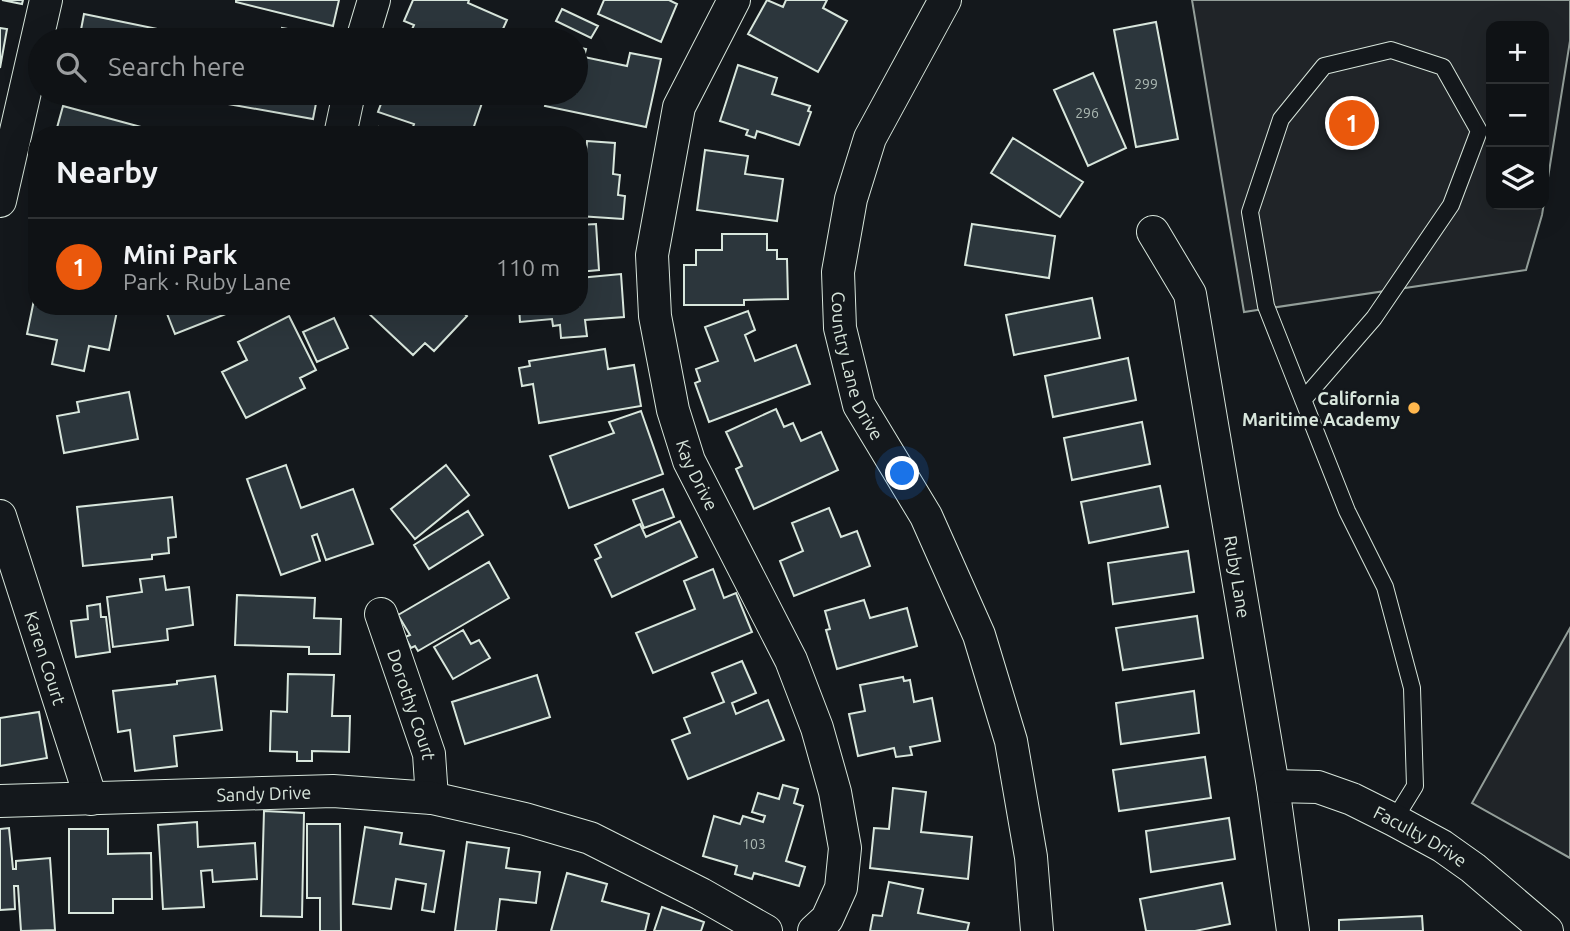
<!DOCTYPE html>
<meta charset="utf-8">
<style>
:root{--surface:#0f1215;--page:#181b1e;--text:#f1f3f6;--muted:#9b9ea0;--line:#2f3234;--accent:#ea580c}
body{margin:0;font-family:Ubuntu,sans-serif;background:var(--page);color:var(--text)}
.controls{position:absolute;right:21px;top:21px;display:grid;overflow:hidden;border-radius:14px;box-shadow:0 7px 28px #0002}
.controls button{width:63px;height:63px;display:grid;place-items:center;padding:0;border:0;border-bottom:2px solid var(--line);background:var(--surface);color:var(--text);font:35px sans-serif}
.you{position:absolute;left:903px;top:474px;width:24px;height:24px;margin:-18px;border:5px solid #fff;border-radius:50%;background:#1a73e8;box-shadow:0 0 0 10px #1a73e833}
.badge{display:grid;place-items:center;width:46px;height:46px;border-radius:50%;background:var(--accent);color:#fff;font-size:23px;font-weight:700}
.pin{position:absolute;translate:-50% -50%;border:4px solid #fff;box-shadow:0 2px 7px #0006}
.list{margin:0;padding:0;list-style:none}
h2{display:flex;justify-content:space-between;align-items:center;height:91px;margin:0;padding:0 28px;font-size:30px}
h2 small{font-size:23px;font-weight:400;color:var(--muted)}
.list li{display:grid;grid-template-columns:46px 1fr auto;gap:21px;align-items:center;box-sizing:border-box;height:98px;padding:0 28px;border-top:2px solid var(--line)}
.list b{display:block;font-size:26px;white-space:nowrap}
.list p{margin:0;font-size:23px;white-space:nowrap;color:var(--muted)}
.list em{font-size:23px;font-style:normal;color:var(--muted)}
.icon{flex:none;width:38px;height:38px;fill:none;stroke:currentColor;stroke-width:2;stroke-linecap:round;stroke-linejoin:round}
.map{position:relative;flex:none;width:1570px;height:931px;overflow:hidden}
.search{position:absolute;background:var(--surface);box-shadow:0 7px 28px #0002;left:28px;top:28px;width:560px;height:77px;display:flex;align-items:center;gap:18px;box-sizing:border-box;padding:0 24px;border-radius:38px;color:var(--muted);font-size:26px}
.panel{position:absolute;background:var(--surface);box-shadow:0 7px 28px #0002;left:28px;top:126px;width:560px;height:189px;border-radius:28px}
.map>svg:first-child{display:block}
.green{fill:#202428;stroke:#939e99;stroke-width:2;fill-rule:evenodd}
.building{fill:#2c363c;stroke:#d8e6dc;stroke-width:2}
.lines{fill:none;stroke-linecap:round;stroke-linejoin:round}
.service-casing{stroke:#d8e6dc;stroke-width:18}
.minor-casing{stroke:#d8e6dc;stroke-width:34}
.service{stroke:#14181c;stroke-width:16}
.minor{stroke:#14181c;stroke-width:32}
.poi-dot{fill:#ffb74d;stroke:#14181c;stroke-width:2.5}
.labels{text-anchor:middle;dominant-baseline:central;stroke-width:5;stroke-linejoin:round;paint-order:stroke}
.number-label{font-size:14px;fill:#adbab4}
.street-label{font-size:18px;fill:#d8e6dc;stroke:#14181c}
.poi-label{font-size:18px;font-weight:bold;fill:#d8e6dc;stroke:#14181c;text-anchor:end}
</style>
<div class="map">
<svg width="1570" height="931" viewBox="0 0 1570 931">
<rect width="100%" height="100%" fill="#14181c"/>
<path class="green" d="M1192,0H1570V41L1542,215L1526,270L1244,312ZM1491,26H1544V205H1491Z
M1570,628V858L1472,803Z"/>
<path class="building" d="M2,0H23L22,4Z
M236,0H339L333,26L236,2Z
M413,0H469L468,3L507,20L498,40H407L414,25L404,21Z
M604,0H669L677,4L661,42L598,14Z
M767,0L783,7L786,0H827L823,8L847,21L818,72L748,34Z
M562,9L598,26L591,38L556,21Z
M84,14L177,33L175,40H79Z
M1156,22L1178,139L1136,147L1114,30Z
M0,28L7,29L0,68Z
M282,28L328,36L327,40H280Z
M576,47L586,49L584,57L627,66L630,53L661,59L646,127L545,106L548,93H576Z
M738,65L777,78L772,94L810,106L808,111L811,112L799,145L757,131L755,138L746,135L748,130L720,121Z
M1093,73L1126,148L1088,166L1054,90Z
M57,93H90L89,100Z
M213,93H318L313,119L211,101Z
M385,93H450L482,103L471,135H410L414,124L378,112Z
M63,106L141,127L139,135H55Z
M379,127L403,135H377Z
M252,129L283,132V135H251Z
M1013,138L1083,182L1060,217L991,173Z
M587,141L615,143L613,174L620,175L618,195L625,196L623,219L579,216V172L585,173Z
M705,150L748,156L745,174L783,179L777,221L697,210Z
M596,224L599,270L579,272V225Z
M972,224L1055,236L1049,278L965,265Z
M722,234H767V250H777V259H787L788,299L744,300V305H684V265H696V250H722Z
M621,274L624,317L585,320L587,336L561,338L560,325L553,326L552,319L520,322L519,306H579V278Z
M35,295L37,296V306H93L117,311L109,350L89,346L84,371L52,364L57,340L27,334Z
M1092,298L1100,338L1014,355L1006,315Z
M164,306H246L175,334Z
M369,306H456L467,316L434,351L425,343L413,355L365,310Z
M748,311L755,330L745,335L755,361L796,345L810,384L709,422L695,383L700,381L696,369L718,361L705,327Z
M289,316L316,370L300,378L305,388L246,418L222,372L247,360L238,342Z
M334,318L348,348L317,362L303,332Z
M605,349L608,369L634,365L641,406L539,423L533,384L522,386L519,368L530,366L529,361Z
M1128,358L1136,400L1053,417L1045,376Z
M129,392L138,439L64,453L57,416L79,412L77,402Z
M776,409L784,427L793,423L801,441L821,432L838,470L754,509L736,469L742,466L726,432Z
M641,411L663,474L569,508L550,456L614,433L609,422Z
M1142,422L1150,464L1072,480L1064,438Z
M286,465L301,508L353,489L373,544L326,560L317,534L312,536L320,561L281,575L247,479Z
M446,465L469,495L415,539L391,509Z
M1160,486L1168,527L1089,543L1081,502Z
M663,489L674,517L644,528L633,500Z
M172,497L176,537L168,538L169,553L152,555V559L83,566L77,507Z
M829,508L841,537L857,531L870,566L794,596L780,561L803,551L792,523Z
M468,511L483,535L429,569L414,545Z
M680,521L697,557L612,597L595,560L601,557L595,545L640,524L646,537Z
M1188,551L1194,592L1113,604L1108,563Z
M489,562L509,598L418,651L415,646L411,648L405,637L410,635L398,615Z
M713,569L724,598L736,593L752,632L653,673L636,633L695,609L684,581Z
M164,576L166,590L189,587L193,625L167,629L168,640L113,647L107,597L142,592L140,579Z
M237,595L315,598L314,618L341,619L340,654H309V647L235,645Z
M864,600L870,618L907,608L917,646L837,669L826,630L830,629L825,611Z
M100,604L101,617H106L110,652L76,657L71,621L88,619L87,606Z
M1197,616L1203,658L1123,670L1116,628Z
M463,630L471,644L479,640L490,658L453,679L434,647Z
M742,661L756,693L732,703L736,714L768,700L784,740L688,779L672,740L690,733L684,718L724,702L712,673Z
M288,674L334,675L332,716H350L349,752L312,751V761H297V752L270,751L271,711L287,712Z
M537,675L550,717L465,744L452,702Z
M215,676L222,730L174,736L177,766L135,771L130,730L118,732L113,691L177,684V681Z
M903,677L904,681L910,680L914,702L932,698L940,741L910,747L912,755L896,757L894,748L858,756L849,714L865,711L860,685Z
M1194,691L1199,733L1121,744L1116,703Z
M39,712L47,758L0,766V718Z
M1205,757L1211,798L1119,811L1113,770Z
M783,785L798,789L794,803L803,806L786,861L805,867L799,886L754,873L752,879L735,874L737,866L703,856L714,816L740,824L743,816L763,822L765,816L752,812L758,793L779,799Z
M893,788L926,792L921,832L972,837L968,879L870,868L874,828L889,829Z
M264,811L304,813L302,917L261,916Z
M1229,818L1235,859L1151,872L1146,831Z
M197,822L198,847L255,843L257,879L213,882L212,870L201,871L204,907L163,909L158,825Z
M307,824H340L341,931H320V898H307Z
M365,827L402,833L400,844L444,851L434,912L422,910L426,884L396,879L391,909L353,904Z
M9,828L13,869H16V861L50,858L55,930L21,931L18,886H14L15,909L0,910V829Z
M69,829H108V854L151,853L152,899H113V913H69Z
M467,842L509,848L506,868L540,872L536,903L500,899L496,931H455Z
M567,873L607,884L602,901L649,914L645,931H551Z
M889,882L923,889L918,913L969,923L967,931H870L873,915L882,916Z
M1222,883L1230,924L1195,931H1146L1140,899Z
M662,907L704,922L701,931H654Z
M1422,916L1423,931H1339V920Z"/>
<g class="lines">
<g class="service-casing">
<path id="service" d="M1303,400L1374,318L1451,205L1479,131L1443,67L1391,50L1324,66L1281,119L1250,212L1266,306L1347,511L1385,587L1412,688L1415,786L1394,820"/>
</g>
<g class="minor-casing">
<g id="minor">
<path id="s1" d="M734,0L679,107L652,255L655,316L673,410L689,461L791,660L817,728L835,792L845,848L841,888L827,919L814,931"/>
<path id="s2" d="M945,0L870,138L851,199L838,272L840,328L859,405L926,516L979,635L1011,741L1031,857L1037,931"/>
<path d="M362,40L374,0"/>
<path d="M340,135L349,93"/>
<path d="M0,201L46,0"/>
<path id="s3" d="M1153,232L1190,294L1273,786L1293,931"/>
<path id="s4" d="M0,516L91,799"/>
<path id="s5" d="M381,614L429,754L432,798"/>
<path id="s6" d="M1273,786L1318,787L1352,799L1394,820L1442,846L1473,868L1547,931"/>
<path id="s7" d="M0,801L333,791L432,798L525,819L590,838L701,894L766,931"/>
</g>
</g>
<use href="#service" class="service"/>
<use href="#minor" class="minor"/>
</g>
<circle class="poi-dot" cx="1414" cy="408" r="7"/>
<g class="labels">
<g class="number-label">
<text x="1146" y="84">299</text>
<text x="1087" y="113">296</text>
<text x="754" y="844">103</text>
</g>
<g class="street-label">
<text stroke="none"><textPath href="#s2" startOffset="392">Country Lane Drive</textPath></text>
<text stroke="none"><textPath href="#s1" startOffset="497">Kay Drive</textPath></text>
<text stroke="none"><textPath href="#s3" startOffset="359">Ruby Lane</textPath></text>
<text stroke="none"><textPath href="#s4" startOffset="149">Karen Court</textPath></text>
<text stroke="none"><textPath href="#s5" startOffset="96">Dorothy Court</textPath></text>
<text stroke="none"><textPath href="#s7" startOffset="264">Sandy Drive</textPath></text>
<text stroke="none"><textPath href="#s6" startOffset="159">Faculty Drive</textPath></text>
</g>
<g class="poi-label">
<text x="1400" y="398">California<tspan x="1400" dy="21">Maritime Academy</tspan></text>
</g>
</g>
</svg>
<div class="controls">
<button>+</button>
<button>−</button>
<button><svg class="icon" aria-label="layers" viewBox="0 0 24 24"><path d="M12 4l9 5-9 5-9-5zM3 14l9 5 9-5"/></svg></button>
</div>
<div class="you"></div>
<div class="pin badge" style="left:1352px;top:123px">1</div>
<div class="search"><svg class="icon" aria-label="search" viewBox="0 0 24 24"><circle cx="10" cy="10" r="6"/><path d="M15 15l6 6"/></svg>Search here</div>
<section class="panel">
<h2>Nearby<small></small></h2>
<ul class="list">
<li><span class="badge">1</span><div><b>Mini Park</b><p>Park · Ruby Lane</p></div><em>110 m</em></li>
</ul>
</section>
</div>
